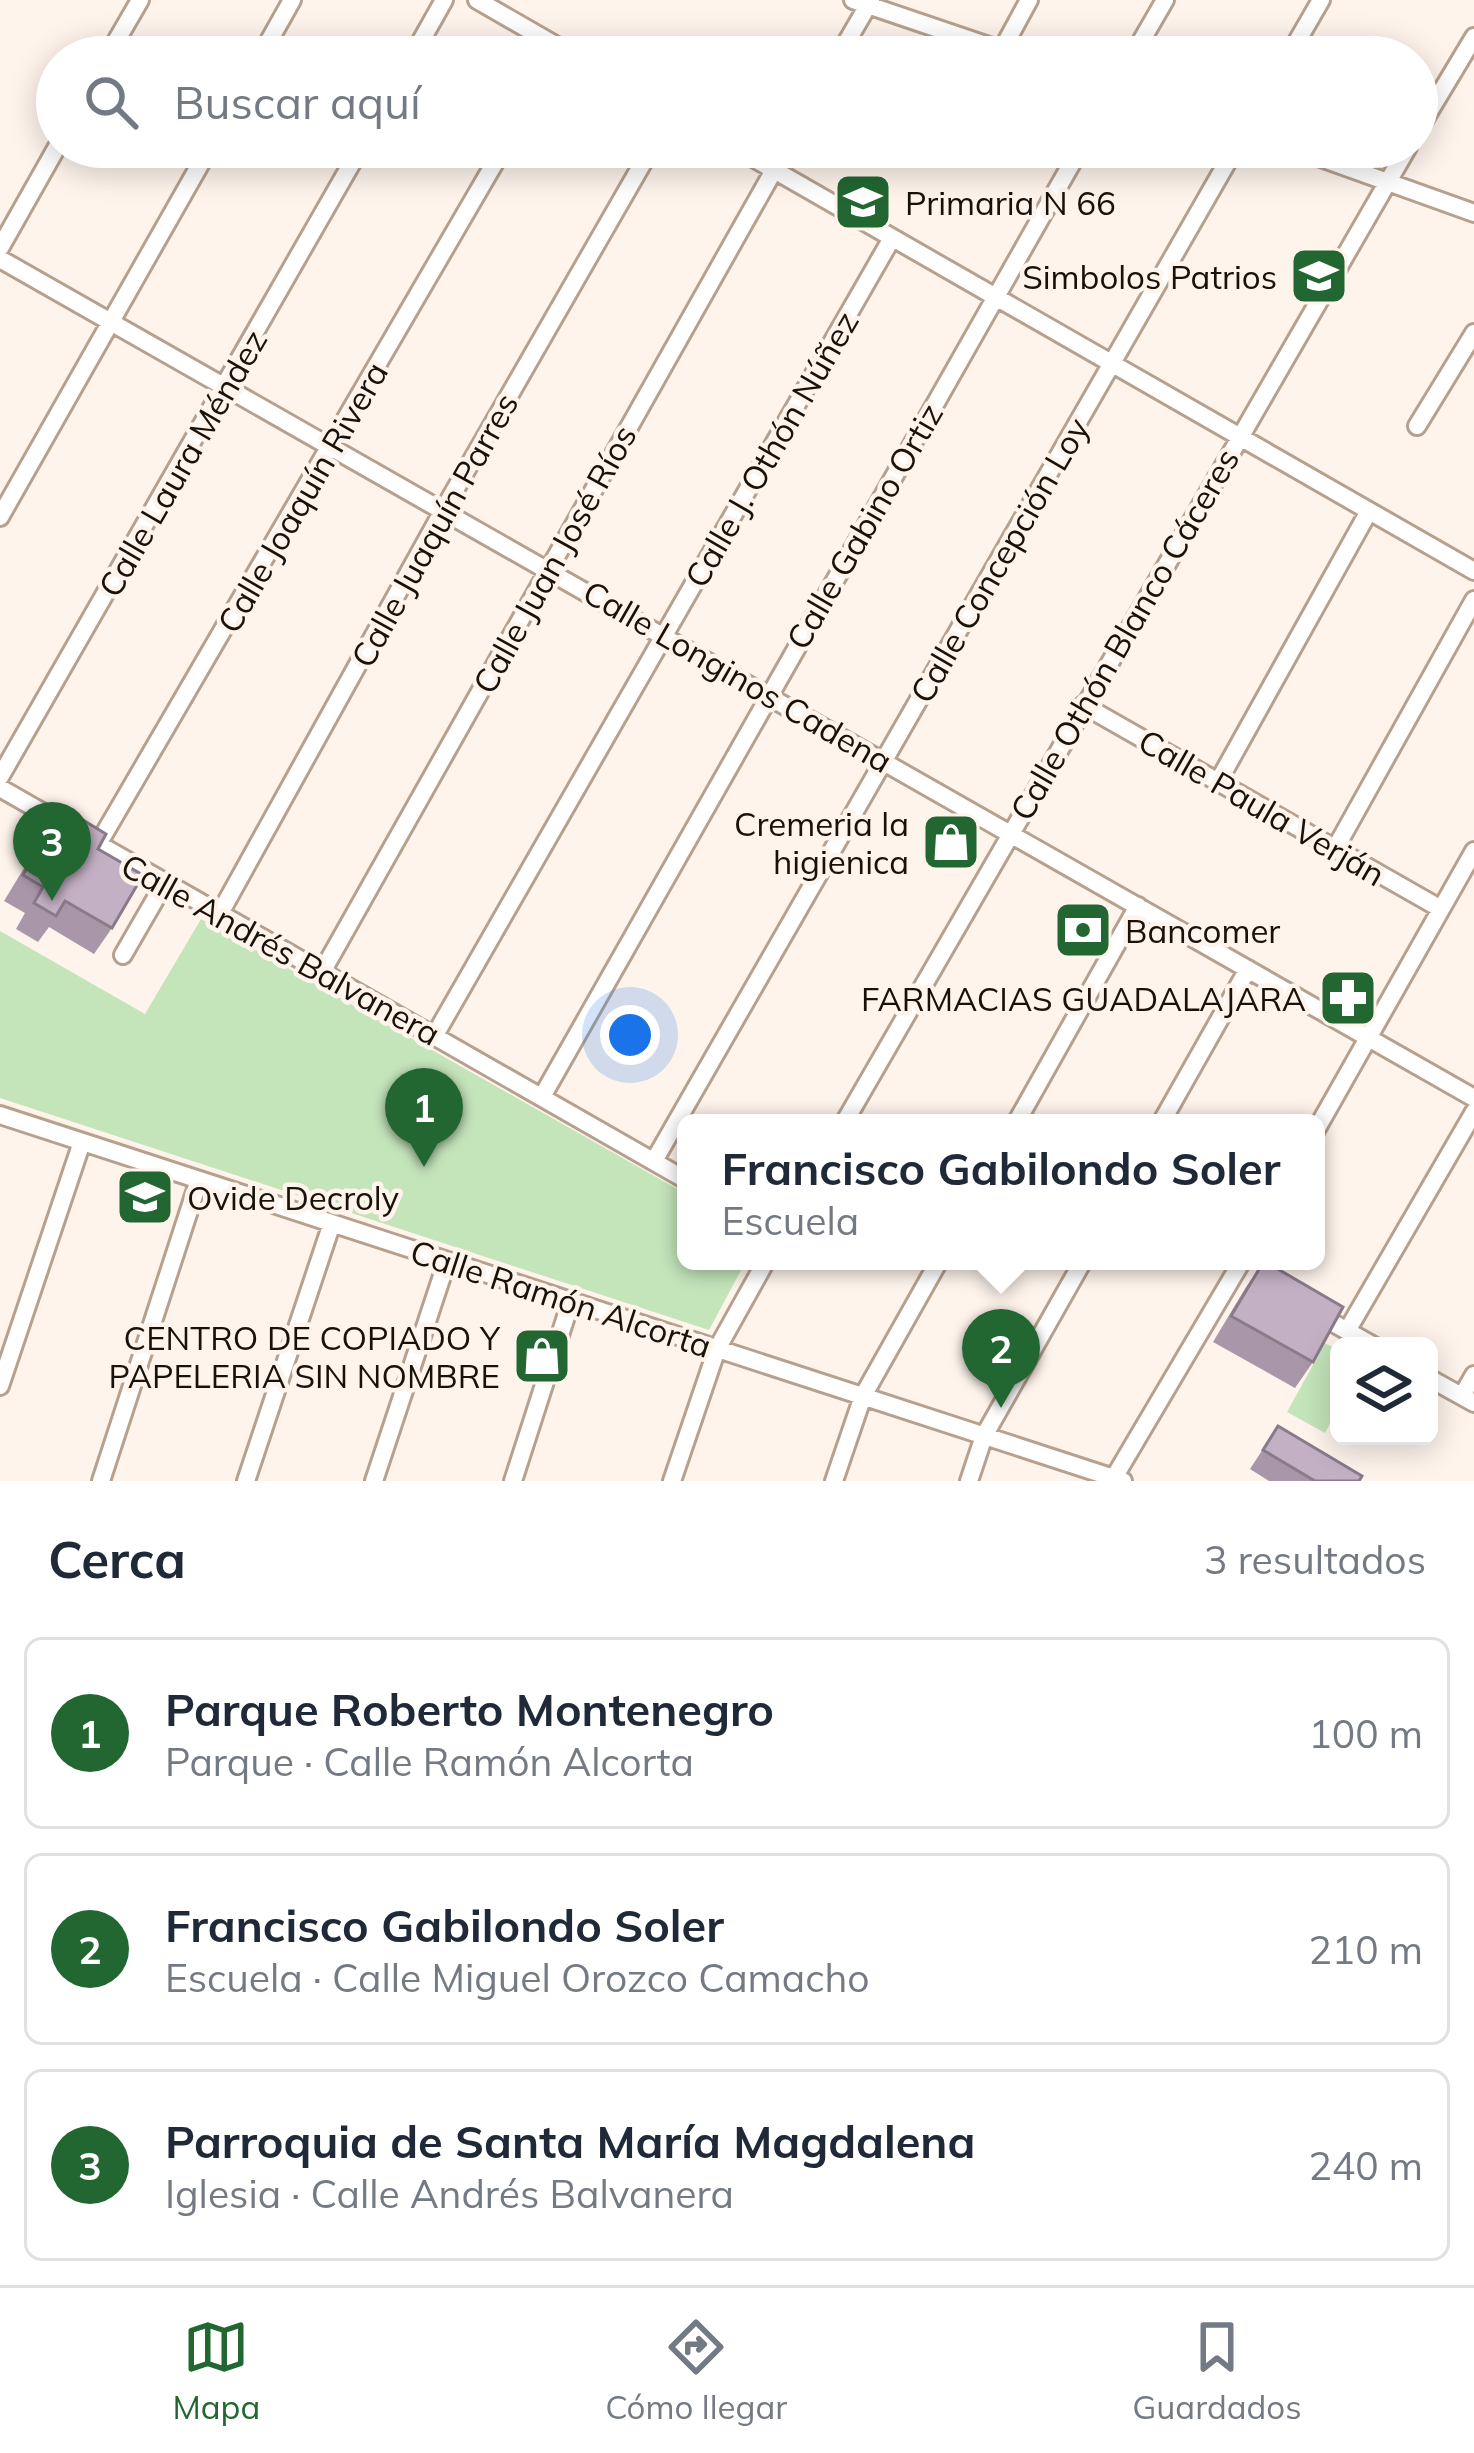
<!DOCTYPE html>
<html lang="es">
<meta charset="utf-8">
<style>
:root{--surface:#fff;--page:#f2f2f3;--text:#1f2937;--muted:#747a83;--line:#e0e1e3;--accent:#226631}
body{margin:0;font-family:Mulish,sans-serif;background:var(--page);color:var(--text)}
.controls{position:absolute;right:36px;bottom:36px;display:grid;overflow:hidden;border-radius:18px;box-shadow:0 6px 30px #0003}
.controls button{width:108px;height:108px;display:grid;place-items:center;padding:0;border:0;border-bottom:3px solid var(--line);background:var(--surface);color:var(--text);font:60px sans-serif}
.you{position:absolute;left:630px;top:1035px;width:42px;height:42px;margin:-30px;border:9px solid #fff;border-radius:50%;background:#1a73e8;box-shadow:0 0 0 18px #1a73e833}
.badge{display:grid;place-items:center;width:78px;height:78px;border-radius:50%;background:var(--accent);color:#fff;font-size:39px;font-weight:700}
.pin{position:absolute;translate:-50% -99px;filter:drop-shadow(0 3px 6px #0008)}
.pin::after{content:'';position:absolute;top:63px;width:42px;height:36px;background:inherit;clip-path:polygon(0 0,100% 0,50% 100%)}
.popup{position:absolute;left:677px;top:1114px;width:648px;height:156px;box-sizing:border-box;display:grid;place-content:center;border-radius:18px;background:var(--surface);filter:drop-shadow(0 3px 9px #0005);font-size:39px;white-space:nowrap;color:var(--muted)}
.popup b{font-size:45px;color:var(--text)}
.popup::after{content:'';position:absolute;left:50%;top:100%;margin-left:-24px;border:24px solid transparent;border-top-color:var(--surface)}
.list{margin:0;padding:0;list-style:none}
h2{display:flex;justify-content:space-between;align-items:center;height:156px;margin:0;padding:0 48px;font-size:51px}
h2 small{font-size:39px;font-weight:400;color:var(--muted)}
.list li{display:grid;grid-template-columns:78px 1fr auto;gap:36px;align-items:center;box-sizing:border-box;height:192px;margin:0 24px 24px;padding:0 24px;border:3px solid var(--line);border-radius:18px}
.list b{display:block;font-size:45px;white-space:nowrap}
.list p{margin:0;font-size:39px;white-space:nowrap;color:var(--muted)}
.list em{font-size:39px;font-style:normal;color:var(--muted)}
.icon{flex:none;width:66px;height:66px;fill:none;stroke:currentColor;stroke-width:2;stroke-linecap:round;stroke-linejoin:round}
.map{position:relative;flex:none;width:1474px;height:1481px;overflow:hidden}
.search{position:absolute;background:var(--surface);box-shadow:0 6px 30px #0003;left:36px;right:36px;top:36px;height:132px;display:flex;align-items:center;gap:30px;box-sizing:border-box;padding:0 42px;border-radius:66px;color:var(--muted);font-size:45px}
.sheet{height:804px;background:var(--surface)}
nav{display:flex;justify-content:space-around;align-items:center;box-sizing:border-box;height:168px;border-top:3px solid var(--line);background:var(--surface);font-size:33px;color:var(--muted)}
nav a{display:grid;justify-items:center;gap:6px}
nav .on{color:var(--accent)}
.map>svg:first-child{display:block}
.green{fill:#c4e4ba}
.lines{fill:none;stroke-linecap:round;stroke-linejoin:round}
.minor-casing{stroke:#b7a18e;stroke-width:22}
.minor{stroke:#fff;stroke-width:16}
.wall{fill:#a997a9}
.building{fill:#c4b0c5;stroke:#897b8a;stroke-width:3}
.labels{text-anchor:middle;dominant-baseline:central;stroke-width:9;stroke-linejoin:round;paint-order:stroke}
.poi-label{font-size:33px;fill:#19120a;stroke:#fef4ec;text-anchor:end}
.street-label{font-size:33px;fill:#19120a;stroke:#fef4ec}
</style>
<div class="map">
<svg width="1474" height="1481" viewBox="0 0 1474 1481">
<rect width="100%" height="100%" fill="#fef4ec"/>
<path class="green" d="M201,919L686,1194V1261H746L709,1330L0,1098V931L145,1014Z
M1325,1343L1339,1351V1407L1325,1433L1287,1412Z"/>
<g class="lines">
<g class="minor-casing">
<path id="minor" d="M477,0L576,57
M853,0L1021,57
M107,57L140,0
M260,57L292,0
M412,57L444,0
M838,57L871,0
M998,57L1029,0
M1132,57L1165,0
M1288,57L1321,0
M1417,132L1474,37
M734,147L1474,571
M1290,147L1474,213
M0,248L57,147
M0,259L1474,1098
M1417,426L1474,333
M0,517L210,147
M1083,705L1441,909
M0,777L361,147
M1218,782L1369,511
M0,788L686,1180
M97,846L504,147
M1335,849L1474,600
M219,915L444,509L652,147
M123,955L164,884
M322,972L787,147
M435,1035L892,238
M543,1095L1081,147
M0,1115L1123,1481
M844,1123L1408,147
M1016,1123L1138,906
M1161,1123L1248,969
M1316,1130L1474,851
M654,1161L1236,147
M1317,1314L1374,1346
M1347,1331L1474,1112
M1429,1378L1474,1403
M0,1386L82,1142
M1462,1396L1474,1375
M101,1481L199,1180
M246,1481L332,1223
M374,1481L447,1261
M513,1481L571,1301
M672,1481L717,1349L766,1261
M834,1481L863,1396L939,1261
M969,1481L984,1436L1083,1261
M1112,1481L1242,1261"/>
</g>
<use href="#minor" class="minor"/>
</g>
<path class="wall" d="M83,820L98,849L112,928L94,954L49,927L38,942L16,929L25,913L4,901L35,850L53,825L72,836Z
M1264,1261L1313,1362L1295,1388L1213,1342L1246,1287Z
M1278,1426L1359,1481H1269L1250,1469Z"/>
<path class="building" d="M83,820L106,834L98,849L143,875L112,928L65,901L56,916L34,903L43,887L23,875L53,825L73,836Z
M1264,1261L1343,1307L1313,1362L1231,1316Z
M1278,1426L1362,1476L1359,1481H1315L1263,1450Z"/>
<defs>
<g id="school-square" transform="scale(3)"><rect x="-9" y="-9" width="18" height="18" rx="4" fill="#226631" stroke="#fef4ec"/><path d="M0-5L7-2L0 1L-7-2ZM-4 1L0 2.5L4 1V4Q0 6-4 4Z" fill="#fff"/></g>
<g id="shop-square" transform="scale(3)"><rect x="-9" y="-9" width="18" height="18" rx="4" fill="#226631" stroke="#fef4ec"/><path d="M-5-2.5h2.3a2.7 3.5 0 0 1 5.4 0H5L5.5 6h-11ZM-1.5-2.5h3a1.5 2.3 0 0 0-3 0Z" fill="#fff"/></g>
<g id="bank-square" transform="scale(3)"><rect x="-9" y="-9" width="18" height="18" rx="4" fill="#226631" stroke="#fef4ec"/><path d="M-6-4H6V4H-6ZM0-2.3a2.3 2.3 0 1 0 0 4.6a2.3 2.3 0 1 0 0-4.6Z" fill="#fff"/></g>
<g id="pharmacy-square" transform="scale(3)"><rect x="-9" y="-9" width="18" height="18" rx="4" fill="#226631" stroke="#fef4ec"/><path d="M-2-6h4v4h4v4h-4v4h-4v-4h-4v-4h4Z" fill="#fff"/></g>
</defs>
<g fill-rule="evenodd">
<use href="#school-square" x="863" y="202"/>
<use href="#school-square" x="1319" y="276"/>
<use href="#shop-square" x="951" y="842"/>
<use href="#bank-square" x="1083" y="930"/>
<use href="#pharmacy-square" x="1348" y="998"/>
<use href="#school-square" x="145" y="1197"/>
<use href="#shop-square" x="542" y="1356"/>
</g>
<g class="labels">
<g class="poi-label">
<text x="905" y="202" text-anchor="start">Primaria N 66</text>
<text x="1277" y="276">Simbolos Patrios</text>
<text x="909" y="823">Cremeria la<tspan x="909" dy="38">higienica</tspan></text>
<text x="1125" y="930" text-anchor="start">Bancomer</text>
<text x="1306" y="998">FARMACIAS GUADALAJARA</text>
<text x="187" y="1197" text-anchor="start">Ovide Decroly</text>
<text x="500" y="1337">CENTRO DE COPIADO Y<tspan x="500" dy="38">PAPELERIA SIN NOMBRE</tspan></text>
</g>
<g class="street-label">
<text transform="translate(771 449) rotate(-60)">Calle J. Othón Núñez</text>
<text transform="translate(182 463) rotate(-60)">Calle Laura Méndez</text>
<text transform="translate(302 497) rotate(-60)">Calle Joaquín Rivera</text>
<text transform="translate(864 526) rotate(-60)">Calle Gabino Ortiz</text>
<text transform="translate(434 530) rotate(-61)">Calle Juaquín Parres</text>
<text transform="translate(554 559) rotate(-61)">Calle Juan José Ríos</text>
<text transform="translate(999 560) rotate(-60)">Calle Concepción Loy</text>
<text transform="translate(1124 634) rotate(-60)">Calle Othón Blanco Cáceres</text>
<text transform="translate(738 676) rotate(30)">Calle Longinos Cadena</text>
<text transform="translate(1262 807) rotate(30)">Calle Paula Verján</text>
<text transform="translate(281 949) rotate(29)">Calle Andrés Balvanera</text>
<text transform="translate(561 1298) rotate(18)">Calle Ramón Alcorta</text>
</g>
</g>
</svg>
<div class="controls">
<button><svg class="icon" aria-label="layers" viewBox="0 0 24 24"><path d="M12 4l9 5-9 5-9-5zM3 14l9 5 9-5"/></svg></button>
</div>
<div class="you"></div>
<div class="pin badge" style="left:424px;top:1167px">1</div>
<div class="pin badge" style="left:1001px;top:1408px">2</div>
<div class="popup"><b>Francisco Gabilondo Soler</b>Escuela</div>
<div class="pin badge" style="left:52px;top:901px">3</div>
<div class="search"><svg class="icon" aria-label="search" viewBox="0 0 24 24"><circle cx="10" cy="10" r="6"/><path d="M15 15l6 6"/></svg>Buscar aquí</div>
</div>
<section class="sheet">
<h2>Cerca<small>3 resultados</small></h2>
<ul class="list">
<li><span class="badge">1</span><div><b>Parque Roberto Montenegro</b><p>Parque · Calle Ramón Alcorta</p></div><em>100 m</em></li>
<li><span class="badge">2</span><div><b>Francisco Gabilondo Soler</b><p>Escuela · Calle Miguel Orozco Camacho</p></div><em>210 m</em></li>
<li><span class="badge">3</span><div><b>Parroquia de Santa María Magdalena</b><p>Iglesia · Calle Andrés Balvanera</p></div><em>240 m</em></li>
</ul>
</section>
<nav>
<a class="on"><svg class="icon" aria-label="map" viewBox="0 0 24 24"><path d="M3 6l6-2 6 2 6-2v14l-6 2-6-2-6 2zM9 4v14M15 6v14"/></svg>Mapa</a>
<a><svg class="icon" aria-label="directions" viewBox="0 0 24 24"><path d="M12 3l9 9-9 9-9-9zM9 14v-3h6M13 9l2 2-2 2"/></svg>Cómo llegar</a>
<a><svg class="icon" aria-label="saved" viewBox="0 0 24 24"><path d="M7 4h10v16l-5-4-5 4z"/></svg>Guardados</a>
</nav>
